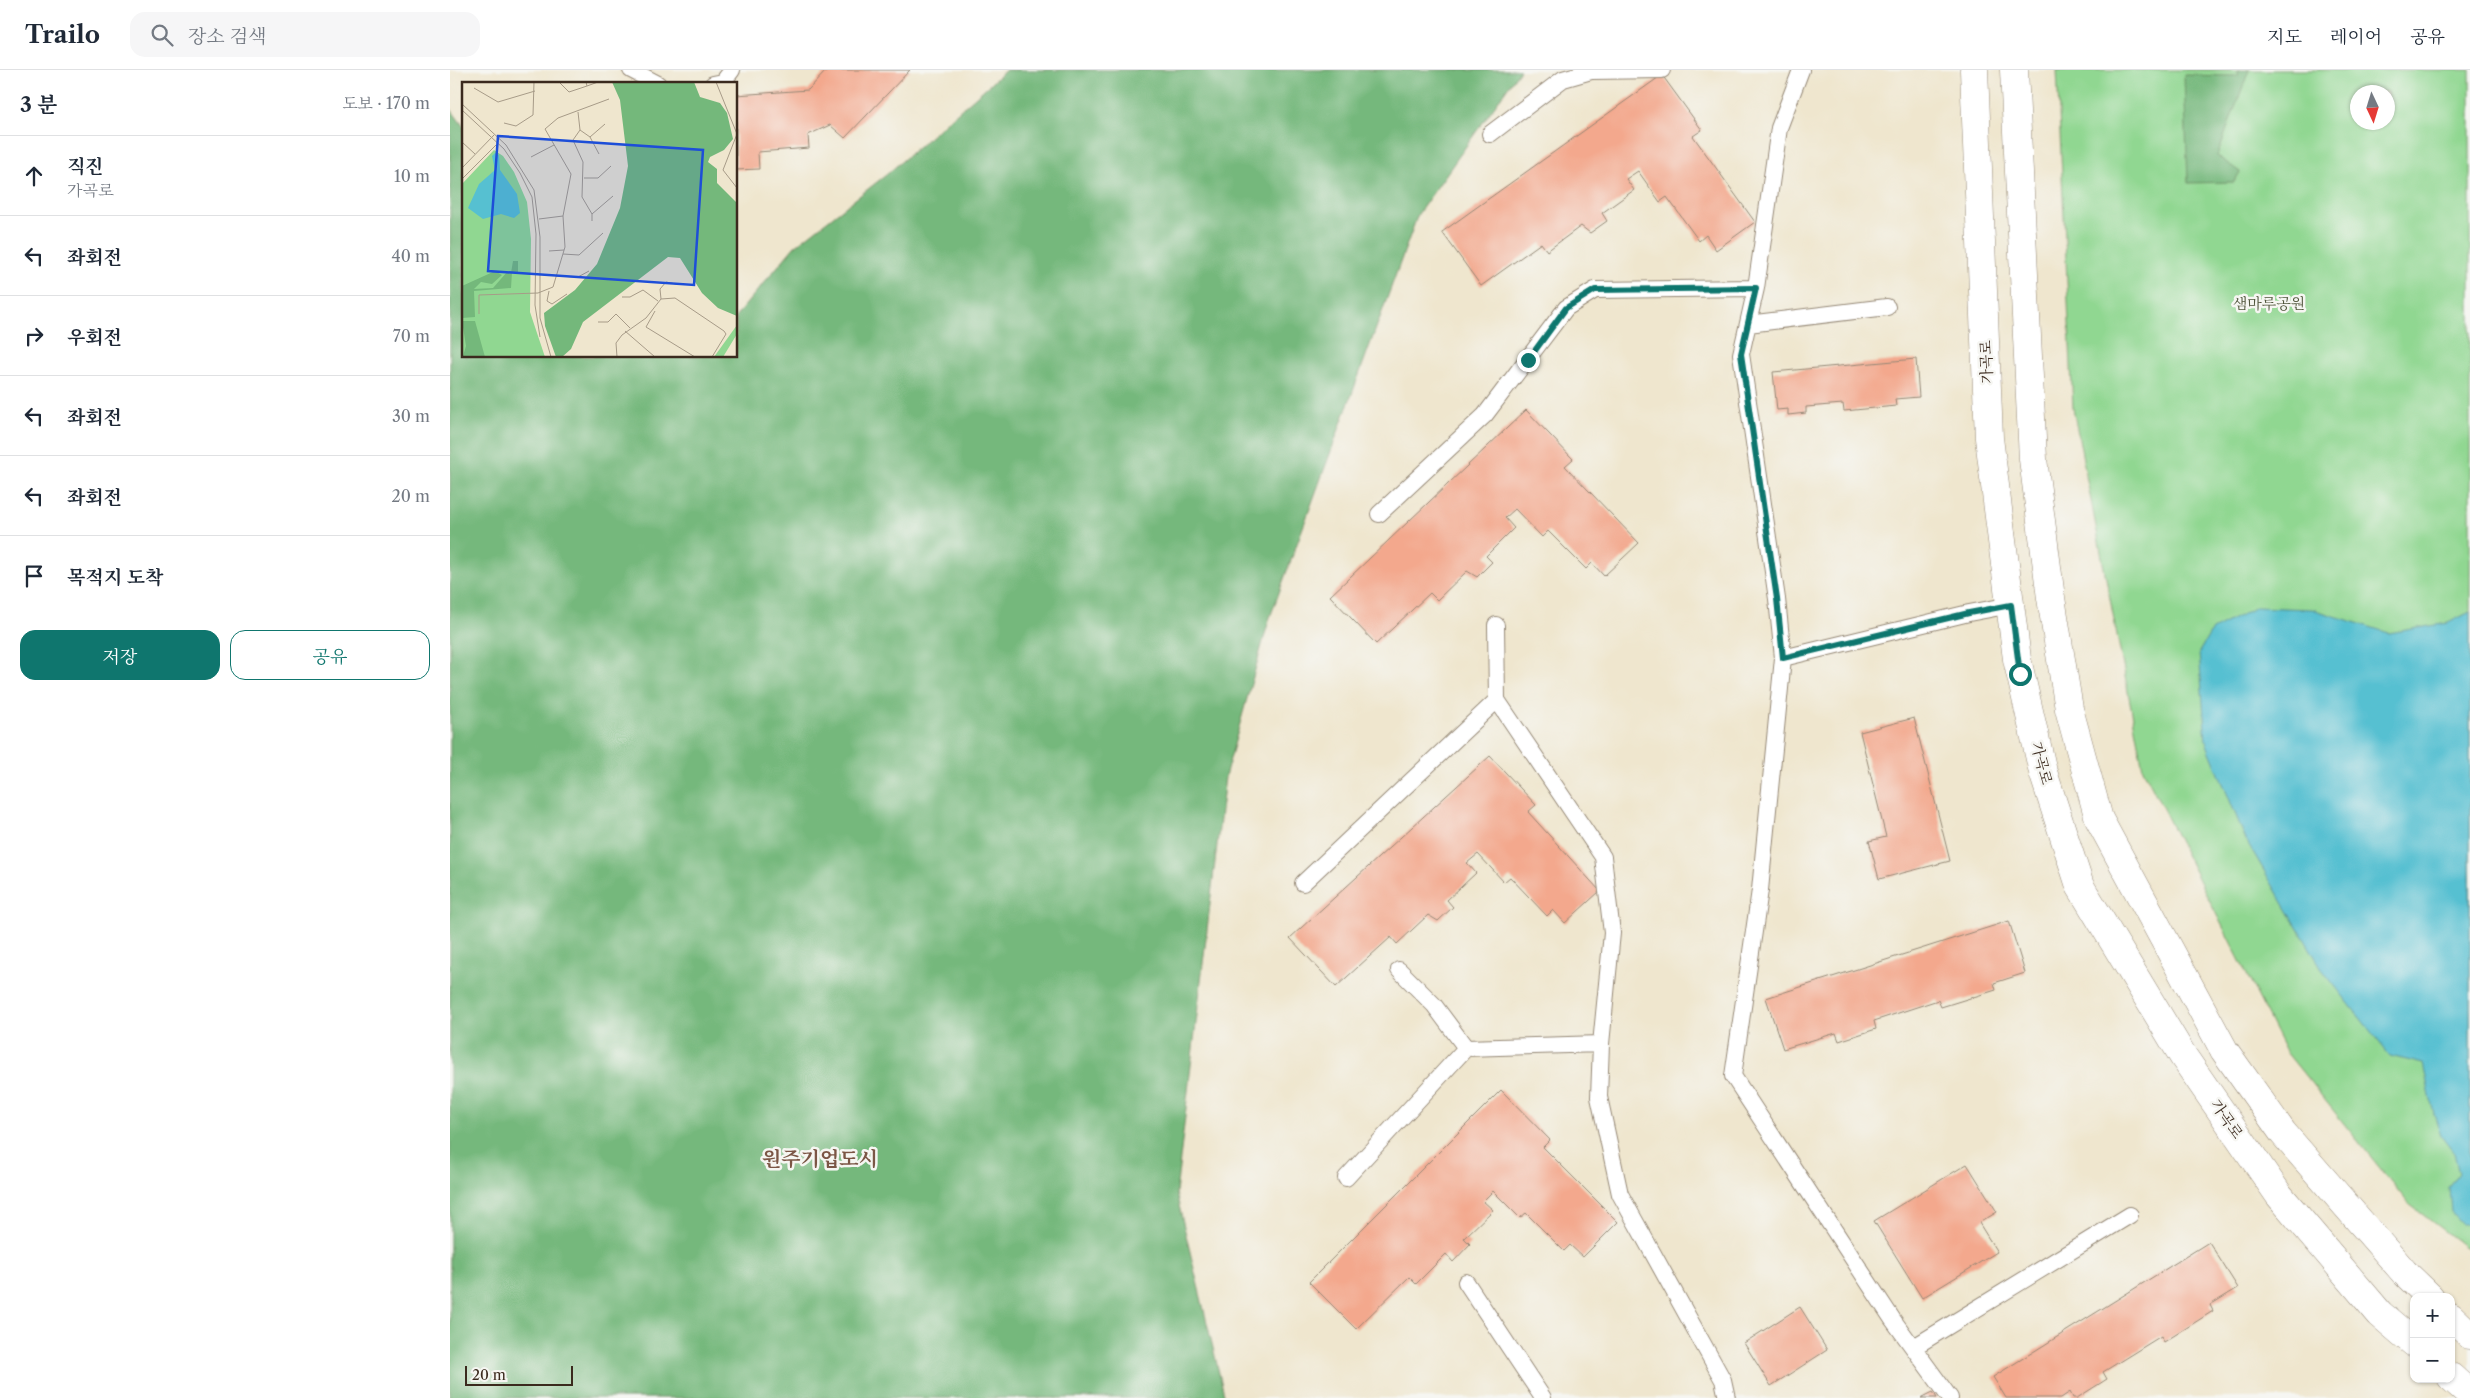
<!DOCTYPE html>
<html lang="ko">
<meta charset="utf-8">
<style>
:root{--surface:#fff;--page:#f6f6f7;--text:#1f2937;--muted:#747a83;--line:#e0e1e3;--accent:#0f766e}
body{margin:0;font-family:"Libre Caslon Text","Noto Serif KR",serif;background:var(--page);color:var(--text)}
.controls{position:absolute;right:15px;bottom:15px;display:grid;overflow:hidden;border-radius:10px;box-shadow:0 1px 4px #0004}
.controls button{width:45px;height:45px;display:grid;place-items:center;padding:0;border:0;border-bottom:1px solid var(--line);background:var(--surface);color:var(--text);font:25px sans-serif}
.compass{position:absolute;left:1900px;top:15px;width:45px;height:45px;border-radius:50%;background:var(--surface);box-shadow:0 1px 4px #0004;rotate:176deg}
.scale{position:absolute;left:15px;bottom:12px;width:108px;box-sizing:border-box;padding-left:5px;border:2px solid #3b2a1e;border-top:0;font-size:14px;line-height:18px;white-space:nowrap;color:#3b2a1e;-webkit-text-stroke:4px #f6f6f2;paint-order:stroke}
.stop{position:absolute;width:15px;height:15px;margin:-11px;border:4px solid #0f766e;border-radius:50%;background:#fff}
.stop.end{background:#0f766e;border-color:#fff;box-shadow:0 1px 5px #0008}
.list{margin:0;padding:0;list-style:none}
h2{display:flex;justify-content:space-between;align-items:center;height:65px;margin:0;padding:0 20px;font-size:21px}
h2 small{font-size:16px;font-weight:400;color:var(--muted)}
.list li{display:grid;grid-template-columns:32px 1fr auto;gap:15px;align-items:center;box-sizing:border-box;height:80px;padding:0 20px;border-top:1px solid var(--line)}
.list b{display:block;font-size:19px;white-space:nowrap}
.list p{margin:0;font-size:16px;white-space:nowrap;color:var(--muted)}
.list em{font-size:16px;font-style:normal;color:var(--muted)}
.actions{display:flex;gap:10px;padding:15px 20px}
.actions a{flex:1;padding:11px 0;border:1px solid var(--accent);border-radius:15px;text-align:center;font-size:18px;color:var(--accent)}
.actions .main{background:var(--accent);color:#fff}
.icon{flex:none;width:28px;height:28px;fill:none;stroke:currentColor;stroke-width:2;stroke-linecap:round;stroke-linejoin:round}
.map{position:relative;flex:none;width:2020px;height:1328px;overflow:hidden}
header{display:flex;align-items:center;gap:30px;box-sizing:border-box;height:70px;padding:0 25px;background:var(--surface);border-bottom:1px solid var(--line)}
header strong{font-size:24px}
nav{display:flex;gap:28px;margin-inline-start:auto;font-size:18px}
.search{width:350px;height:45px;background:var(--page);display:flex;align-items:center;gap:12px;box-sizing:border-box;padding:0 18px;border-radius:15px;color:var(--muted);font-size:19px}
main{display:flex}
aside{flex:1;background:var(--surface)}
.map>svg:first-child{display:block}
.green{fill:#90d791;stroke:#668058;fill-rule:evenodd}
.forest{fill:#74b87b;stroke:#58714c}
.water{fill:#56c0d1;stroke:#487578}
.building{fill:#f3a88d}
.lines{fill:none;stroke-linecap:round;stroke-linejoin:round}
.service-casing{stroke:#958876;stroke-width:18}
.tertiary-casing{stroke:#958876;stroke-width:29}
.service{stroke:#fff;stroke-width:16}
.tertiary{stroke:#fff;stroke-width:28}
.route{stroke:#0f766e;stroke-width:6}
.labels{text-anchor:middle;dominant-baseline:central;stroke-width:5;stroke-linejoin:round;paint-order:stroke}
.park-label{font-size:15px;fill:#50553b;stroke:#f6f6f2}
.street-label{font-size:15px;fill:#3b2a1e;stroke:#f6f6f2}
.district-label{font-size:20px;font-weight:bold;fill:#7b5645;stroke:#f6f6f2}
.inset-road{fill:none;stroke:#a79b88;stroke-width:1}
.view{fill:#1d4ed8;fill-opacity:0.15;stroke:#1d4ed8;stroke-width:2.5}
.inset-edge{fill:none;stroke:#3b2a1e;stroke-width:2.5}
</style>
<header>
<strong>Trailo</strong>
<div class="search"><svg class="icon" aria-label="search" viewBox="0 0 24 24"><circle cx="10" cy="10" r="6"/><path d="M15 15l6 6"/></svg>장소 검색</div>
<nav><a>지도</a><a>레이어</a><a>공유</a></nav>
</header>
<main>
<aside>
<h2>3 분<small>도보 · 170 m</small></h2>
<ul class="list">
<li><svg class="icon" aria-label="ahead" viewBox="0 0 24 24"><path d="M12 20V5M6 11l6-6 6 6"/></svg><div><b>직진</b><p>가곡로</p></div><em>10 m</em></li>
<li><svg class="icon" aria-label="left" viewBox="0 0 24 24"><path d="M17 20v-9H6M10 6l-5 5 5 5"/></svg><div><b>좌회전</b></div><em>40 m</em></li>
<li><svg class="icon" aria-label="right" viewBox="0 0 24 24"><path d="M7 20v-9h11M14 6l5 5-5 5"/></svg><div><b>우회전</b></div><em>70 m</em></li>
<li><svg class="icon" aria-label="left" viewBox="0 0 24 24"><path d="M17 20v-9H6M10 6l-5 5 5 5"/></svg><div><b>좌회전</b></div><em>30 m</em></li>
<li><svg class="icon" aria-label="left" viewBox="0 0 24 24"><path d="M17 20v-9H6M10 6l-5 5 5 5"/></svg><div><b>좌회전</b></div><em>20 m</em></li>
<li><svg class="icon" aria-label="arrive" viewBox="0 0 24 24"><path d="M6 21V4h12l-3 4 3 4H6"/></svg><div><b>목적지 도착</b></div></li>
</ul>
<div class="actions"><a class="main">저장</a><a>공유</a></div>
</aside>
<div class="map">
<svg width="2020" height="1328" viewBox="0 0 2020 1328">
<rect width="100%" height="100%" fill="#f6f6f2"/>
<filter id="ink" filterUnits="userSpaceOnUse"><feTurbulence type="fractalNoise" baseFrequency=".02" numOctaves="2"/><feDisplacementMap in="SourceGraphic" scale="10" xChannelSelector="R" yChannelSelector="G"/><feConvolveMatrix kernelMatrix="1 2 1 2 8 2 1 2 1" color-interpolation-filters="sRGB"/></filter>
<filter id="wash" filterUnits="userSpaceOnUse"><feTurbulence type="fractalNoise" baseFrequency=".0096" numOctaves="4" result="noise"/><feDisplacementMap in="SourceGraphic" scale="20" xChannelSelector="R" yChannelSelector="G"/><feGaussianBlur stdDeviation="1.12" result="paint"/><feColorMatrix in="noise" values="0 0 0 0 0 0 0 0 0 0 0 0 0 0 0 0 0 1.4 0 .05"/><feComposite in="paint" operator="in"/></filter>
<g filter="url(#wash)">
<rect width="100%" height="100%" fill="#efe6ce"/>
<path class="green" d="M1607,0H2020V1178L2015,1177L1959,1134L1836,982L1693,699L1623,338ZM1908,22H1938V52H1908Z"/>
<path class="forest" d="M556,0H1070L968,144L819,550L775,707L726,1123L775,1328H0V38L14,57V286H286V246L345,176L436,105Z
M1788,0H1799L1767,86L1790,102L1784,112L1738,113L1734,5L1788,6Z"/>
<path class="water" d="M1806,537L1862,539L1939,563L1998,553L2020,542V1154H2012L2001,1142L1999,1118L2009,1104L2004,1083L1991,1066L1984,1045L1973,994L1940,986L1874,902L1796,770L1756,672L1749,582L1762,560Z"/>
<g id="blocks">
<path class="building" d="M377,0H460L395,68L380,55L358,65L359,78L308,82L309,99L286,100V25L358,20Z
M1212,5L1252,60L1243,66L1305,152L1266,180L1256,165L1249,171L1217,127L1210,132L1188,101L1176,109L1184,120L1152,143L1157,151L1140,163L1131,156L1097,181L1091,173L1031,216L992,162Z
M1466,289L1469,327L1445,329L1446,336L1394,341L1393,334L1356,337V343L1338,345V339L1327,340L1323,302Z
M1076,340L1123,389L1115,396L1189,473L1154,506L1142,493L1136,499L1098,461L1092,467L1065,439L1055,448L1064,458L1036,486L1042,492L1027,507L1017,501L987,530L980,523L926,574L880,526Z
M1464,648L1500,791L1429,809L1419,771L1436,767L1410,662Z
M1040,686L1086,735L1078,742L1150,821L1115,853L1103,840L1097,846L1060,807L1054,812L1028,784L1017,793L1026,803L997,830L1003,837L988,851L978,845L947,874L941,867L886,917L840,868Z
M1559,851L1575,903L1544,913L1546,920L1491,937L1488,930L1424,951L1426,959L1389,971L1386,963L1333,979L1316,928Z
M1051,1020L1100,1070L1093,1077L1168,1152L1133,1187L1120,1175L1114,1181L1076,1143L1070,1148L1043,1121L1033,1131L1043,1140L1014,1168L1020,1174L1003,1192L996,1184L966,1214L959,1207L906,1259L859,1212Z
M1517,1094L1547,1142L1529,1153L1547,1182L1472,1228L1424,1151Z
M1759,1172L1788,1218L1760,1235L1763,1241L1714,1272L1711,1266L1653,1302L1657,1309L1627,1328H1623L1620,1322L1611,1328H1556L1543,1307Z
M1350,1237L1377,1280L1321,1316L1294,1273Z
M1483,1322L1487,1328H1471Z"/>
</g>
</g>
<g filter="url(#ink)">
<use href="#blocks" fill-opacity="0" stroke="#958876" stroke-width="1"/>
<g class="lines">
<g class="service-casing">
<path id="service" d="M181,0L208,14
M1351,0L1329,58L1306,218L1291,284L1327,529L1333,588L1310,820L1283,1006L1443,1250L1500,1328
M263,14L273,12L282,0
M1040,64L1113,9L1141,1L1212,0
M1298,254L1437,237
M929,444L1035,345L1116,238L1145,220L1306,218
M1046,555L1047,630L1153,787L1162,863L1151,974L1149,1027L1170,1124L1273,1310L1277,1328
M1333,588L1519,543L1561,535
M853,813L1047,630
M949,900L984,935L1016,978
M896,1108L1016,978L1151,974
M1016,1212L1093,1328
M1464,1277L1680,1145"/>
</g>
<g class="tertiary-casing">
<path id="tertiary" d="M1524,0L1539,368L1567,589L1593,702L1630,816L1733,986L1829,1125L1930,1244L1964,1273
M1564,0L1583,389L1601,528L1619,639L1649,749L1774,980L1833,1063L1954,1202L1980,1227
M2001,1247L2020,1265
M2001,1307L2020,1324"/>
</g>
<use href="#service" class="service"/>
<use href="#tertiary" class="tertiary"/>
</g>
</g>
<g class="lines" filter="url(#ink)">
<path class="route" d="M1078,290L1116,238L1145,220L1306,218L1291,284L1327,529L1333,588L1519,543L1561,535L1570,604"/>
</g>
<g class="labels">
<g class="park-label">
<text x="1819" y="233">샘마루공원</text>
</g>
<g class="street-label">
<text transform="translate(1536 292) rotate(-92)">가곡로</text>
<text transform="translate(1592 693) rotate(75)">가곡로</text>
<text transform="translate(1777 1049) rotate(55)">가곡로</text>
</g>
<g class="district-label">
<text x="370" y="1089">원주기업도시</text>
</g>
</g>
<g transform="translate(12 12)">
<rect width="275" height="275" fill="#efe6ce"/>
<path d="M32,68L41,74L52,90L65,120L69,157L68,230L83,275H0V102ZM275,243V252L261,275H252Z" fill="#90d791"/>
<path d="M150,0H232L238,15L258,21L265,31L271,57L262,68L248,75L246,80L255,87V101L275,121V234L256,226L240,211L218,176L206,175L121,240L109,267L100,275H94L83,244L82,231L113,208L135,182L158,126L166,84L158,18ZM51,179H56V190H50L49,206L12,209L13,235L0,236V204L33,189L40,193L30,202L19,200L12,207L31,206L45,190L49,191ZM0,239H13L23,275L1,274L4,264Z" fill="#74b87b"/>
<path d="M33,71L37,73L38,88L55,112L58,131L52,136L39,132L21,137L6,126L17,102L33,88L30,74Z" fill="#56c0d1"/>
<path class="inset-road" d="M97,0L107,10L125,4M124,0L125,4L136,0M254,0L275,52M12,6L36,20L73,9M0,22L44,63L72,108L78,155V236L89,275M0,28L42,67L58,91L70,115L74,152L73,223L78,255M116,30L118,48L128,55L137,72M42,41L54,44L71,33L72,0M118,48L111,58L121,80L120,115L130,132V139M275,52L261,88L275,106M128,55L143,42M0,60L13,72M69,75L92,63M0,86L32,53M122,96H136L149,84M0,97L34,63M130,132L151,114M77,137L101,134M87,169L102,168M101,172L117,173L141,151M94,194L116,195L127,189M87,209L85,219L90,222L105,212M160,215H168L181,208L196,219M199,217L198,207L204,200L214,202M193,229L184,245L233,275M17,232V213L76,211L91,205L103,165L101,134L109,92L83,47L96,36L147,17M136,240H146L154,232L168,246M163,249L193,275M155,275L154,261L160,253L184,236L199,217L213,216L262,249L264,252L250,275"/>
<path class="view" d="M36,54L241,68L232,203L26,189Z"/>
<rect width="275" height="275" class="inset-edge"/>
</g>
</svg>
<div class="controls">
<button>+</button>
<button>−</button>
</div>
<svg class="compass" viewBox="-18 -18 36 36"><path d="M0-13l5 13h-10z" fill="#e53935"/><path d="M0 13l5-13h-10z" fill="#747a83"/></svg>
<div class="scale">20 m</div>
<div class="stop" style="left:1570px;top:604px"></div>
<div class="stop end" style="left:1078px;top:290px"></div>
</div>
</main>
